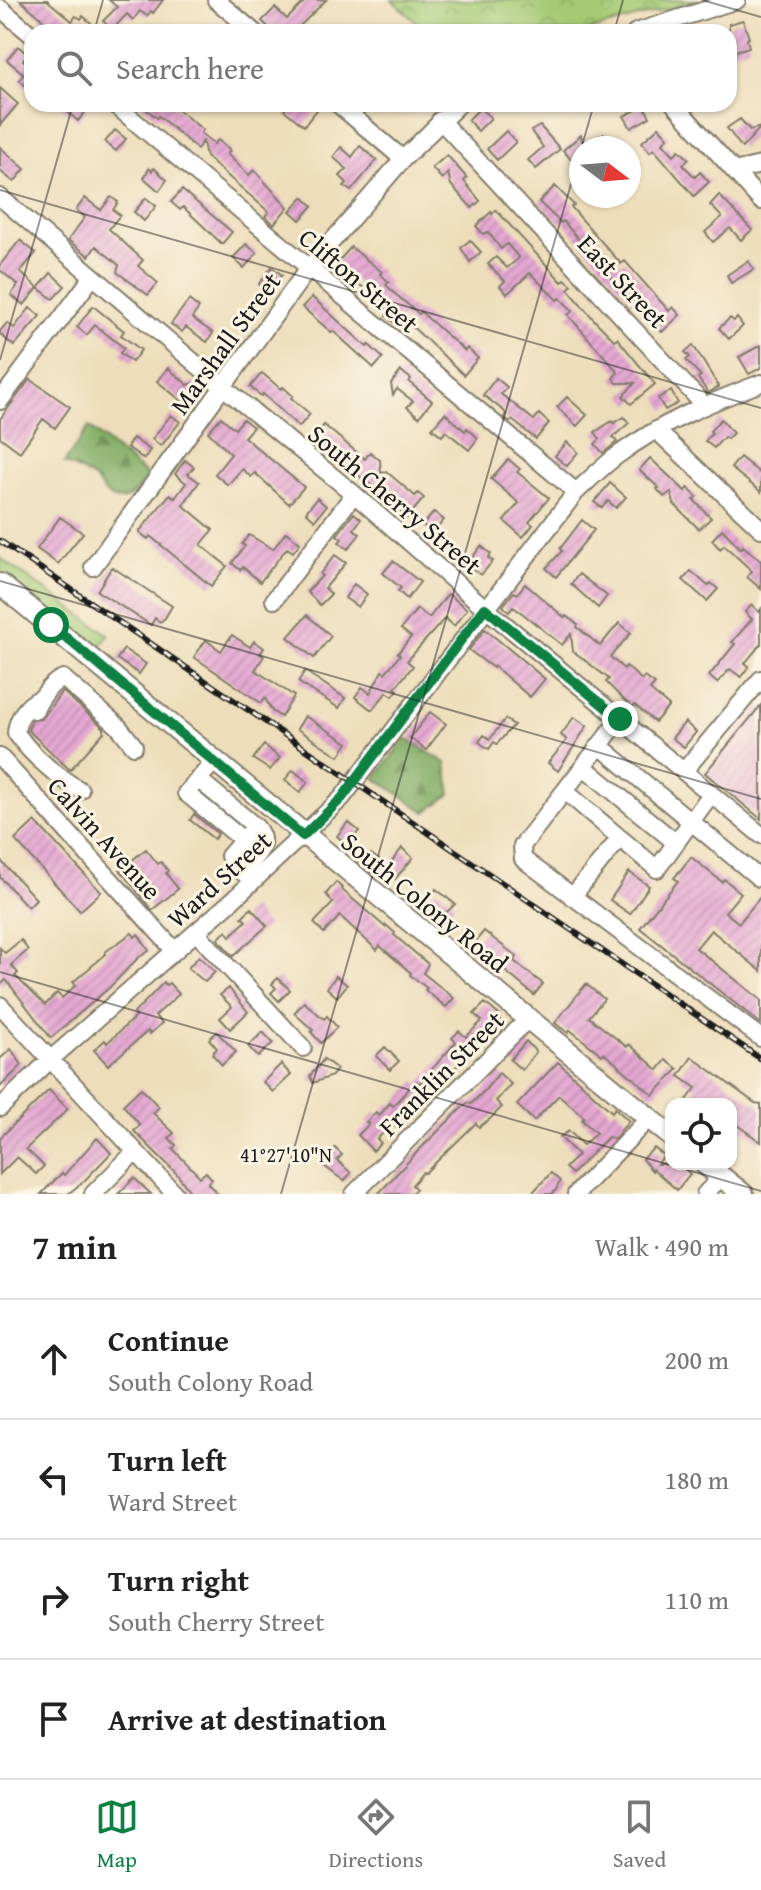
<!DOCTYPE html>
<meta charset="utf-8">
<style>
:root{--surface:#fff;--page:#f6f6f6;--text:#222;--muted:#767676;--line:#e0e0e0;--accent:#0b8043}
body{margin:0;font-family:"Gentium Book Plus",serif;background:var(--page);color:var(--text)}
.controls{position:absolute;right:24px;bottom:24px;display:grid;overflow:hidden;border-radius:16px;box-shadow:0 2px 6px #0004}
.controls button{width:72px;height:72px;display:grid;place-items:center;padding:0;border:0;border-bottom:2px solid var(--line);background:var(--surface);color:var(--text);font:40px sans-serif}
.compass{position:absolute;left:569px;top:136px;width:72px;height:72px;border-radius:50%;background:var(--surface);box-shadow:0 2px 6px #0004;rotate:106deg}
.stop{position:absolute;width:24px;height:24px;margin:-18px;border:6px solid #0b8043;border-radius:50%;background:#fff}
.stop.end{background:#0b8043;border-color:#fff;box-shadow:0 2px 8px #0008}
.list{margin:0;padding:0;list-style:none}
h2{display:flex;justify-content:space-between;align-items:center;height:104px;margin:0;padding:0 32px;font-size:34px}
h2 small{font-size:26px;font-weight:400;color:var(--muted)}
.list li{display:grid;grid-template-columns:52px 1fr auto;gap:24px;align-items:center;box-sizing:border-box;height:120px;padding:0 32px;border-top:2px solid var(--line)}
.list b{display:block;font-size:30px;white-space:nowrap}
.list p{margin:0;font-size:26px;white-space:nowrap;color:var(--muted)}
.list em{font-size:26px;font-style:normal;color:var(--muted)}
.icon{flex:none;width:44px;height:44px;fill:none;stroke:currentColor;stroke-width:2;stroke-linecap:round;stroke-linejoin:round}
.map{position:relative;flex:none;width:761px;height:1194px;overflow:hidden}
.search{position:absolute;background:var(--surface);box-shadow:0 2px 6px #0004;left:24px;right:24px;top:24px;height:88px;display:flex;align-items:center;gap:20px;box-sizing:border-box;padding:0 28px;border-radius:24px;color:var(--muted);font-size:30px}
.sheet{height:584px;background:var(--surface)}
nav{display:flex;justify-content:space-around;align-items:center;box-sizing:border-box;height:112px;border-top:2px solid var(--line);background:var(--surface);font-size:22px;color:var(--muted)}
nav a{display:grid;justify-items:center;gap:4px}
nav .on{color:var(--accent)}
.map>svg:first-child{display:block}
.green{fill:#a4ca74;stroke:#607348;stroke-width:2}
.forest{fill:url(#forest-firs);stroke:#506541;stroke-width:2}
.park{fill:url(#park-crowns);stroke:#607348;stroke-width:2}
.building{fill:url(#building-hatch)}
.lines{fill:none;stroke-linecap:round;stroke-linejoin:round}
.minor-casing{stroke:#847c6b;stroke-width:20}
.major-casing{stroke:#847c6b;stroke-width:24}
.minor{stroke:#fff;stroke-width:16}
.major{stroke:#fff;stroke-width:20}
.rail-casing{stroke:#1c1c1c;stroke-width:6}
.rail{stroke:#fcf5e5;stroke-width:3;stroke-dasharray:9;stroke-linecap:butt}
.route{stroke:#0b8043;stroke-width:10}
.ticks{fill:none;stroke:#1c1c1c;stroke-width:2;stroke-opacity:0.45}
.labels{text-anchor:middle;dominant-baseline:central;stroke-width:6;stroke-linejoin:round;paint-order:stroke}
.street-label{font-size:26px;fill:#1c1c1c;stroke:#fcf5e5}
.ticks-label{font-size:20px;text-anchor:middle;fill:#1c1c1c;stroke:#fcf5e5;stroke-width:6;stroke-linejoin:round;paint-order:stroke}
</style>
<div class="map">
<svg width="761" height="1194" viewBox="0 0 761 1194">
<defs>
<pattern id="forest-firs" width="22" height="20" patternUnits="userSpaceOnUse" patternTransform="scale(2)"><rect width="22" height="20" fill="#83ae66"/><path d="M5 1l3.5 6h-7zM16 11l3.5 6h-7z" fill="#6a8d53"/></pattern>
<pattern id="park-crowns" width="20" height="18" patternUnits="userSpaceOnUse" patternTransform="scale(2)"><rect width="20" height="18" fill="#a4ca74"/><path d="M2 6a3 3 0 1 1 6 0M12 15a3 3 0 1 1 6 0" fill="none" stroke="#8dad64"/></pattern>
<pattern id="building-hatch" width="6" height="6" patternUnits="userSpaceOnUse" patternTransform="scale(2)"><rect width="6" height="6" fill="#e4a7d2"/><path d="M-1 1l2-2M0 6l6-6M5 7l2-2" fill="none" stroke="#c38fb4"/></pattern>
</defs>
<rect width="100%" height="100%" fill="#fcf5e5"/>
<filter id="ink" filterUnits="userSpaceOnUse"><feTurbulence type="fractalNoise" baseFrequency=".0125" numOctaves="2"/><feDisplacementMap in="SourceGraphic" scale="16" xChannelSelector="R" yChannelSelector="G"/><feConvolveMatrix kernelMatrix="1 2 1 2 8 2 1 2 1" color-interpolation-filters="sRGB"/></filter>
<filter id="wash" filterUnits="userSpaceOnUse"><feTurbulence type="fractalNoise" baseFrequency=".006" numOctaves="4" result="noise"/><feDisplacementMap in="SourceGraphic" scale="32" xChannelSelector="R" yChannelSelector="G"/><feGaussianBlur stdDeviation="1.8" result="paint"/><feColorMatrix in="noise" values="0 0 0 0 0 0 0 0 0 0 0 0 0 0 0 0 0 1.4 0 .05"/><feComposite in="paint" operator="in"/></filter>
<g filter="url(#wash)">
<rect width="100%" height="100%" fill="#edddba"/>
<path class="green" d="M0,558L109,635L97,650L0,575Z"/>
<path class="forest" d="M89,427L148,476C136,491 124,511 104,492C101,489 100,485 97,482C89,474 74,468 64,463Z
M406,738L446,763L451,794L426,812L375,778Z"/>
<path class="park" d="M392,0H700L584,32H427Z"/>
<g id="blocks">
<path class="building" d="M20,0H47L72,21L76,16L81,19L83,16L91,23L84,32H58Z
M109,0H163L153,13L151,11L147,16L140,11L133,20L127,14L112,30L103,21L117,7Z
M306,0H326L294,32H273L262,21L275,8L287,19Z
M743,20L749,38L747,39L749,47L729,53V24Z
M18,46L28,55L23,60L31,67L32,66V91L19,80L24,74L7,60Z
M0,88L18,104L0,125Z
M58,104H79L87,110L78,121Z
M140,104H171L203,130L201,133L214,144L218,140L228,148L230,150L227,154L249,175L254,170L288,207L274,224L265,216L269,212L206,157L203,141L197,149L159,116L157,118Z
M290,104H309L317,110L304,126L284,110Z
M644,106L650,117L631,128L624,116Z
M480,108L491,118L478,131L468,120Z
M740,119L750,130L761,127L742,148L727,128Z
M540,126L560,149L536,169L528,160L543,147L531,131Z
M659,127L668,137L663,143L674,155L679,150L689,159L683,165L695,177L700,172L709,182L694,196L654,149L650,152L642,142Z
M115,130L126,139L116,151L105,142Z
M506,131L516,142L497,160L487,149Z
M604,134L611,148H581V157L574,163L563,150L581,135L583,143Z
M360,146L377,160L351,191L344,186L347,183L340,176L347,169L333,157L341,147L352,157Z
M0,147L25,169L14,182L0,171Z
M447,155L467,178L464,181L480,201L472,208L451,185L448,173L442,179L432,168Z
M149,168L152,171L154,168L167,180L159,191L144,178Z
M555,186L574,205L571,207L621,264L625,261L669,311L673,307L680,315L662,332L617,284L563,221L561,223L539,202Z
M182,190L232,232L222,244L183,207L180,210L171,202Z
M719,195L752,230L741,240L730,228L713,242L705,232L722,217L710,205Z
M111,197L118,202L113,210L120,215L109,229L143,260L138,266L158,283L148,295L117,272L119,265L96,246L89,256L68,240L85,217L76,210L85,198L101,210Z
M303,197L313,206L300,220L290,211Z
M146,198L156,206L144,221L134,212Z
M496,210L562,282L565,279L572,285L568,289L597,323L614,340L617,338L655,384L631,404L623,396L635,383H617L613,378L618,372L568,315L573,311L560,298L557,300L530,273L507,294L500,286L505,281L488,264L496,257L507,268L519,258L507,244L501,249L488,232L483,234L476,226L491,212L492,214Z
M20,240L36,253L20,272L38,288L24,305L11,295L18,285L0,270V265Z
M470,240L481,252L470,262L461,248Z
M246,244L257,253L244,268L233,258Z
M351,247L382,272L380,274L389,282L386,285L394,293L419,314L421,312L465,351L467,348L478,358L464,375L402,317L396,324L386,316L390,311L336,264Z
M748,261L754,269L731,283L727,275Z
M272,267L282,275L269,292L259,284Z
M51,273L65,286L53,299L38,288Z
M312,297L367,347L369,345L383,358L374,368L333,331L331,332L302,307Z
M189,300L199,308L192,318L213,333L207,342L186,327L182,332L171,324Z
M93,306L124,331L121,335L141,350L132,362L120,353L124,348L95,325L87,335L77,327Z
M30,308L40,316L14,346L0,334V331L7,323L14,328Z
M730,318L734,321L737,318L743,326L729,339L719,328Z
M693,345L719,387L708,393L698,378L701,376L686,360L690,357L685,352Z
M761,345V368L749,374L739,357Z
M168,368L188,385L194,383L202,389L189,407L157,381Z
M401,371L411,379L409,382L432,401L419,417L407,407L413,401L397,389L393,395L391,384Z
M262,373L281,389L283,387L293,396L291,398L310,414L299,427L263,394L261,396L250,387Z
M496,378L507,387L501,394L534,420L539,414L549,423L536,439L512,420L510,422L504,417L506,414L504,411L483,395Z
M30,379L70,407L55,428L43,419L20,452L0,437V419Z
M671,391L678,403L665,410L658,398Z
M567,397L587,415L577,426L557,407Z
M445,413L465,431L467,428L478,438L469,450L446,431L442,436L432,428Z
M171,415L180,422L161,446L152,439Z
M221,417L235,429L243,419L253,427L244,437L304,487L289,504L255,473L251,477L242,469L228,485L215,474L231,454L208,432Z
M624,417L629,423L613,437L617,442L603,453L595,444L600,439L595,432L612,421L614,423Z
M721,419L733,433L727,439L724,437L714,448L705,441L712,433L710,431Z
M324,425L365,459L370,452L380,460L381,473L387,472L415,496L418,493L424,498L407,518L401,513L406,507L389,492L385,497L313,438Z
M133,438L150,450L144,459L127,447Z
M567,442L578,452L567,466L555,456Z
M740,457L761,474V492L731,468Z
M650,458L685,491L688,488L697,497L694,500L711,518L699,529L674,504L671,492L664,497L657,489L659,488L639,470Z
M508,459L520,469L517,472L549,498L529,522L533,525L523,537L504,521L519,503L491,479Z
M185,460L194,467L188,474L199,482L183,505L213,530L201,545L227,566L211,586L150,536L148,539L139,532L170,494L175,498L186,483L175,474Z
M610,483L626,497L616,508L608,501L602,508L594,502Z
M317,498L326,506L315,520L306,512Z
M434,512L444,520L433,533L423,525Z
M354,513L361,519L354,529L360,534L348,549L339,542L342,539L337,535Z
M60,517L83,533L58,564L37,549Z
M582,520L594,530L556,577L546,568L562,551L560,549Z
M722,529L741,549L743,546L761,561V589L747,577L752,571L724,545L720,549L712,540Z
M286,532L300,543L293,552L287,548L260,582L243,567L240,570L232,563L245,546L242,544L249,535L273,549Z
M481,546L491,554L488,558L493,561L481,575L467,565Z
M335,555L346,563L325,588L331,594L320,605L307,592L322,576L320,574Z
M393,561L420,582L407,599L398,591L401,588L383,573Z
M112,567L172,606L165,618L160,622L155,618L151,625L97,591Z
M691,571L708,586L711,583L718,589L707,601L683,580Z
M579,574L607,596L598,608L571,584Z
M354,584L367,594L358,607L345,598Z
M525,584L565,618L566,616L569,618L578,625L577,627L600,646L619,623L631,633L610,657L624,669L626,666L642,680L644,677L655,684L650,690L669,706L655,722L635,705L633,707L624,700L606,682L609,679L573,651L571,634L562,645L522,613L513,607L509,612L503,606L514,592L517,594Z
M448,594L467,609L454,626L445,618L407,661L413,666L395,688L398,690L393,696L387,692L372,710L355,697L362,687L370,693L382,671L385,673L400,655L398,653L411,637L401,629L417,609L429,618Z
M752,605L759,612L761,609V644L745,663L749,666L741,677L730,669L717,683L709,676L735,644L732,642L752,619L745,612Z
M307,615L331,636L314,658L288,637Z
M485,629L545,679L530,697L494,666L493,668L469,650Z
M232,635L250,647L254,641L264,648L260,654L264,656L255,670L294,696L281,717L272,711L265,698L261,703L194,657L206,640L221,651Z
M124,649L146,664L139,674L117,659Z
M305,671L345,698L339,708L298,682Z
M62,691L104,728V732L70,770L28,730L32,720L42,719Z
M761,705V819L705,773Z
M430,712L446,724L426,750L410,738Z
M305,716L348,743L339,756L297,729Z
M574,717L587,726L558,771L548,763L567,740L561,735Z
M505,719L514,725L497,744L494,742L489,749L479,742L484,735L490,739Z
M685,722L696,732L684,747L672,738Z
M264,745L280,758L270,770L253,759Z
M293,770L308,782L300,792L285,780Z
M194,814L218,834L214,839L190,820Z
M35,821L101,892L80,911L15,840Z
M348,822L359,831L348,845L337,836Z
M402,848L413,858L395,879L385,871Z
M146,849L158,864L161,862L168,871L166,873L178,889L152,910L120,870Z
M371,854L382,862L373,874L362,865Z
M691,857L722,882L724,879L741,893L725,912L739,923L761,896V971L711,930L696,948L761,1000V1024L640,928L678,881L674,878Z
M0,860L36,899L28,907L0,877Z
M629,872L649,886L630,914L610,900Z
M336,882L342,888L341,889L385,927L386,925L395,933L394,935L428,964L423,973L454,998L446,1007L425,990L427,988L410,975L411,973L380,946L377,950L340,916L324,933L314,923L333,903L326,894Z
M436,889L455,904L444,915L426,901Z
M251,908L267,926L233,956L218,939L226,931L230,936L246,921L242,917Z
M484,931L517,957L514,961L543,984L534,995L504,970L502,972L487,960L482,957L480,959L473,953L474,951L470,948Z
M132,933L135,937L138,934L149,951L138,958L110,987L51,1038L6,980L0,985V948L5,953L21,940L28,950L11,965L18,973L15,976L45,1005L57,993L62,998L76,985L73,982L106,954L105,952Z
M199,956L215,972L205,982L188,968Z
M336,976L347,985L337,997L327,988Z
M278,978L290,990L279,1001L271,993L276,988L272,984Z
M164,982L166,985L169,983L179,994L155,1016L162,1023L150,1034L148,1031L108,1065L94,1050L105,1040L107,1043L136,1016L134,1013Z
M586,984L604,999L589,1017L627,1047L629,1044L658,1070L666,1060L678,1069L653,1095L604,1053L602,1055L570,1030L568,1033L555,1023Z
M229,988L248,1012L230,1029L220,1018L232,1007L220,995Z
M304,1002L324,1019L327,1016L337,1027L321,1043L311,1032L313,1030L294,1013Z
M485,1003L499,1015L496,1017L501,1022L451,1072L454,1074L447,1081L439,1074L403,1115L406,1118L397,1127L393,1123L377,1139L381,1143L373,1151L358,1135L369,1124L366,1122L376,1112L379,1116L390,1103L393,1106L416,1081L419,1084L456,1042L452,1038L459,1031L466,1037L482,1021L474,1014Z
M217,1032L236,1052L222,1065L212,1054L217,1048L209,1039Z
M263,1032L273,1043L258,1057L248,1046Z
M526,1041L536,1052L522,1070L510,1060Z
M385,1047L399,1061L390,1070L376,1056Z
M11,1049L22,1065L0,1087V1059Z
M692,1057L755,1103L761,1104V1142L737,1125L731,1133V1104H684L696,1088L679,1076Z
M324,1059L337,1069L332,1076L313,1083L310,1076Z
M558,1062L612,1112L615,1108L629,1121L614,1139L608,1137L572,1174L565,1168L578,1155L560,1137L569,1131L583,1145L596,1133L582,1120L584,1117L559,1095L534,1121L517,1105Z
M281,1064L291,1075L273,1092L263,1082Z
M499,1073L511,1084L496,1101L502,1107L491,1118L479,1127L476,1123L425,1173L423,1172L412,1185L416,1189L411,1194H378L419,1150L467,1103L471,1104L485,1090Z
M141,1088L159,1107L153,1113L174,1133L169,1138L176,1145L173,1149L200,1177L206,1172L212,1179L208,1184L218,1194H192L176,1173L134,1131L140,1125L123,1105Z
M49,1090L68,1109L26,1149L44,1166L36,1174L17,1157L0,1174V1138Z
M97,1138L111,1153L84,1181L68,1194H41L62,1173L64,1175Z
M335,1148L342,1155L337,1160L351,1173L344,1181L324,1166L328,1161L325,1159Z
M654,1148L664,1156L657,1164H680L690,1174L677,1190L653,1169L652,1171L642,1159Z
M551,1173L560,1181L556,1190L552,1194H531Z
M134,1178L151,1194H118Z"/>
</g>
</g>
<g filter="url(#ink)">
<use href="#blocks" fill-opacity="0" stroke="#847c6b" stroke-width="2"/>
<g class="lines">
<g class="minor-casing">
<path id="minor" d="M216,0L254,32
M0,8L32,35
M636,32L737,0
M114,104L576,492
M338,104L403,159
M674,104L761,201
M440,120L704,405
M734,171L761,165
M0,197L223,387L354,494L485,608L761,835
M0,401L93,276
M656,430L761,529
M93,567L308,269L403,159L459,104
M274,600L354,494
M39,699C26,705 17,719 16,733C33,757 55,775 80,790
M35,710C41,698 50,683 63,678L118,726L134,746
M620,719L522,846L523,859L761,1038
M600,746L759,878
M0,757L175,951
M214,762L186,793L243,840L229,856L252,882
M584,767L676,843
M684,771L761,679
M198,779L256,827L243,840
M565,791L620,838
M242,870C256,856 271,846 256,827
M572,897L620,838L657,869L711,794
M196,932L303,1048
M0,1005L175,1194
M0,1108L51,1059L235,898L342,798L576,492C589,480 603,466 618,455C661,423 711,402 761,383
M93,1194L135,1152
M354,1194L528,1019
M576,1194L649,1118
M705,1194L721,1177"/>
</g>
<g class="major-casing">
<path id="major" d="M0,584L671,1136
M705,1164L743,1194"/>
</g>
<use href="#minor" class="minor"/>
<use href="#major" class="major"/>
<g class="rail-casing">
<path id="rail" d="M0,541L761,1059"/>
</g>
<use href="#rail" class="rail"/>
</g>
</g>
<g class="lines" filter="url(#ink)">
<path class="route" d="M51,625L303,836L342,798L485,608L620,719"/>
</g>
<path class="ticks" d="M702,0L761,17M94,32L103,0M614,32L623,0M0,190L761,408M0,360L73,104M0,581L761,799M0,972L761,1191M281,1194L594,104"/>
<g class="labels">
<g class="street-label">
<text transform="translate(359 280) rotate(40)">Clifton Street</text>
<text transform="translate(623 281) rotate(47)">East Street</text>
<text transform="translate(225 343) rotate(-54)">Marshall Street</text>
<text transform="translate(395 499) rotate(40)">South Cherry Street</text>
<text transform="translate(105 838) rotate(48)">Calvin Avenue</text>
<text transform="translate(219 879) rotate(-42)">Ward Street</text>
<text transform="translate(425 902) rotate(39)">South Colony Road</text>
<text transform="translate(441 1073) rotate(-45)">Franklin Street</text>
</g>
</g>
<g class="ticks-label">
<text x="286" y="1162">41°27'10"N</text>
</g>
</svg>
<div class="controls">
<button><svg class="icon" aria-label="locate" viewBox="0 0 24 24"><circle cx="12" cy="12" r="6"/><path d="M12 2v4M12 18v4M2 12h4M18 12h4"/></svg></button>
</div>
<svg class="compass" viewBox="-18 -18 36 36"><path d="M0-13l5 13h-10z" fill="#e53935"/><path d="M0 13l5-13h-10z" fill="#767676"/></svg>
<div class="stop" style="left:51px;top:625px"></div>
<div class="stop end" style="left:620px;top:719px"></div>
<div class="search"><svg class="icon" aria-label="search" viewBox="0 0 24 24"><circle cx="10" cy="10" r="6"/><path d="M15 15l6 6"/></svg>Search here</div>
</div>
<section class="sheet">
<h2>7 min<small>Walk · 490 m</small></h2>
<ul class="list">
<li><svg class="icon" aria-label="ahead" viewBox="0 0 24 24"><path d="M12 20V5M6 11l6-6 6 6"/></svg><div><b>Continue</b><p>South Colony Road</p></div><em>200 m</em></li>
<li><svg class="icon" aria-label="left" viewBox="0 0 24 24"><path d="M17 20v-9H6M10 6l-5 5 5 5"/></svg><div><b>Turn left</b><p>Ward Street</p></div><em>180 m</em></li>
<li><svg class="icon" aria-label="right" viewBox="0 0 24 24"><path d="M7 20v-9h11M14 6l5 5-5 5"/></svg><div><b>Turn right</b><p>South Cherry Street</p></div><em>110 m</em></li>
<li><svg class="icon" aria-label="arrive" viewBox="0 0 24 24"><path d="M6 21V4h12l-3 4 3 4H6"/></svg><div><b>Arrive at destination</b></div></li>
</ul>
</section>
<nav>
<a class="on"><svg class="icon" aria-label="map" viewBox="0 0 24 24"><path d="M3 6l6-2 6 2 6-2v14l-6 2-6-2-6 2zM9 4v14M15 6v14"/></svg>Map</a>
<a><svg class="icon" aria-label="directions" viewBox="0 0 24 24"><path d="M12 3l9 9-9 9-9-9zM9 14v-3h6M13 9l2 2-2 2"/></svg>Directions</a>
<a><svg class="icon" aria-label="saved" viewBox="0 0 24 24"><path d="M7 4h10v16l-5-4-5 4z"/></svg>Saved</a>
</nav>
